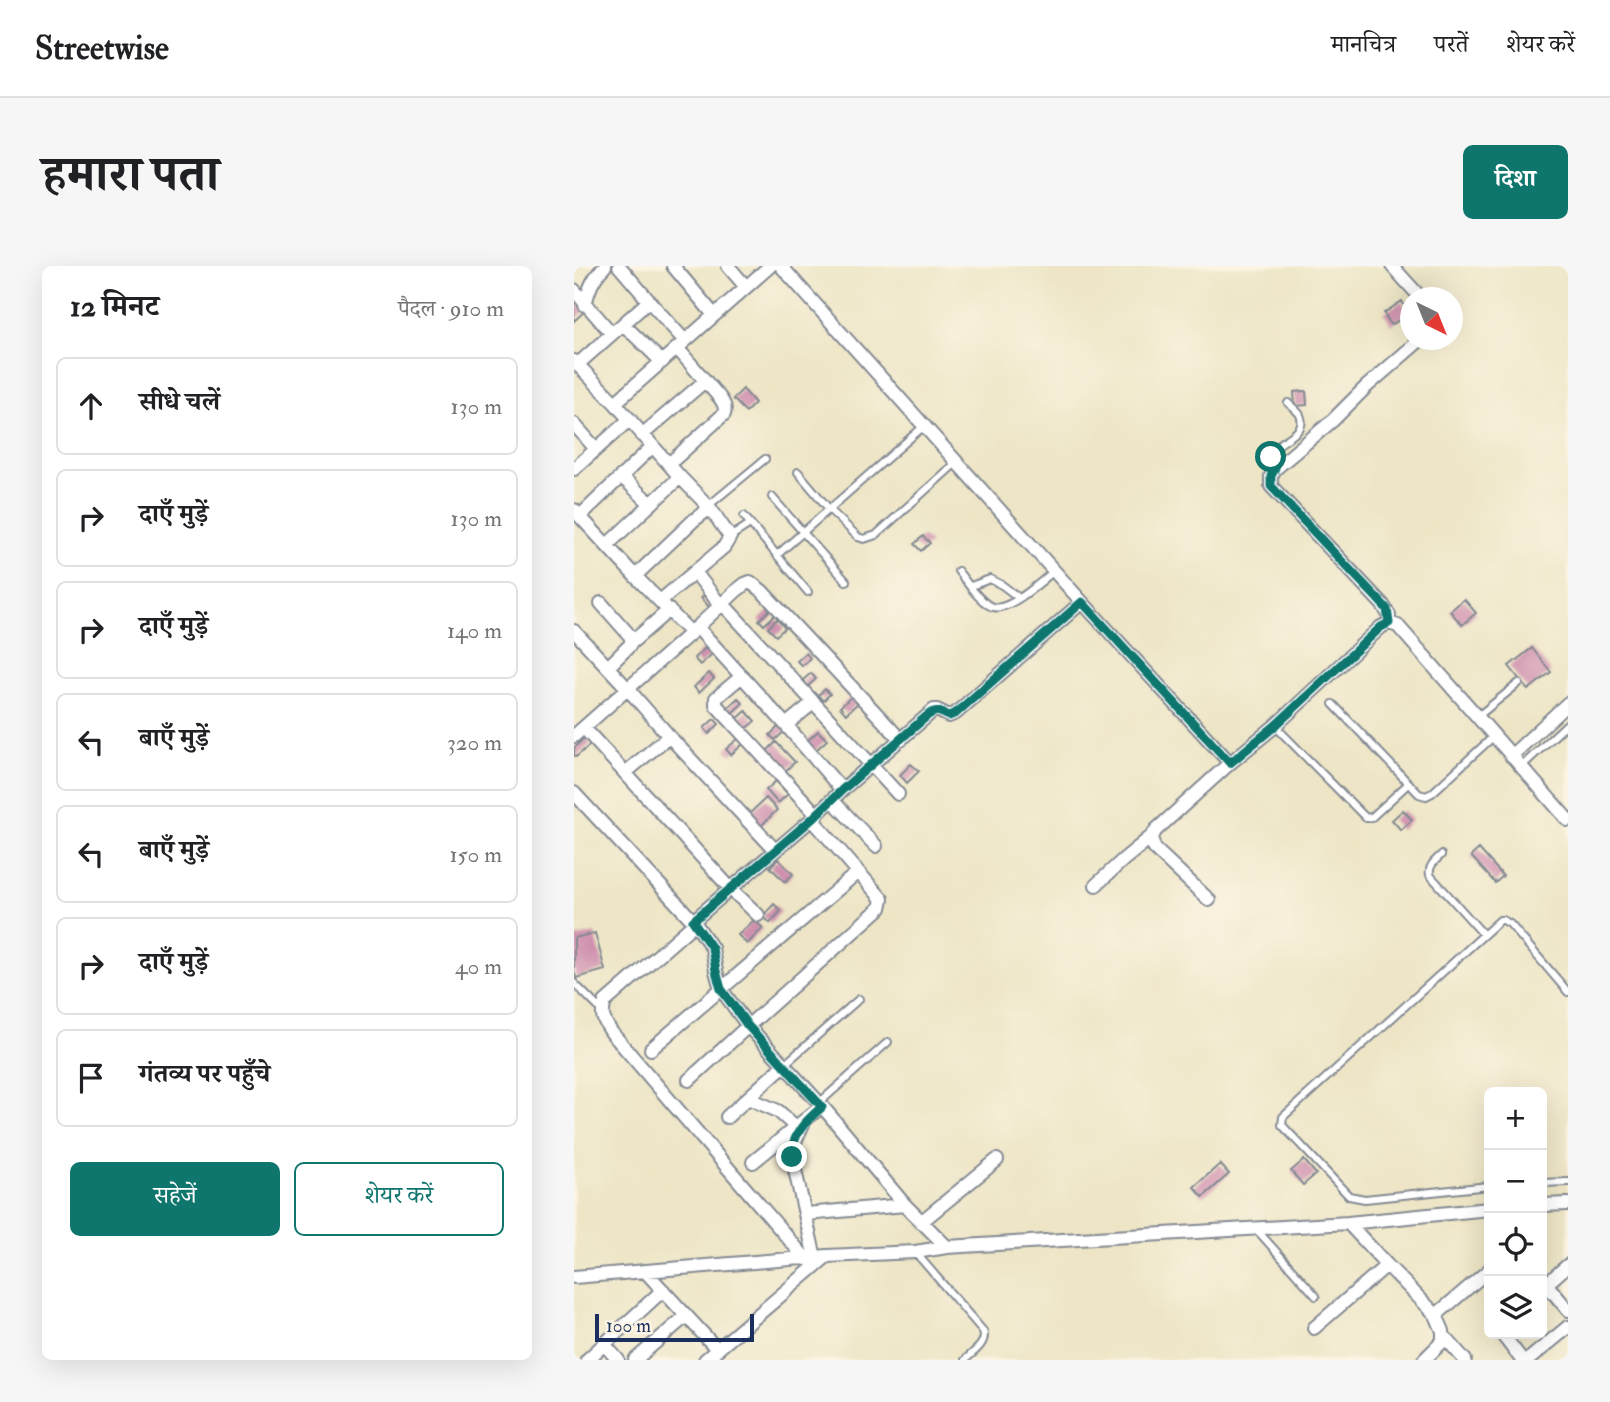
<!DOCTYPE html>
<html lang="hi">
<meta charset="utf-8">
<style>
:root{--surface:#fff;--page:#f6f6f6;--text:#202124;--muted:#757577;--line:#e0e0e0;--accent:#0f766e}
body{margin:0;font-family:"IM FELL Double Pica","Noto Serif Devanagari",serif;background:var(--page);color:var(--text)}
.controls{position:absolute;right:21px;bottom:21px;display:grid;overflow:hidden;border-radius:10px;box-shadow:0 7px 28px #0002}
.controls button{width:63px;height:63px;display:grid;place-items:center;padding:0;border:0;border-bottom:2px solid var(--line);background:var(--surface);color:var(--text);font:35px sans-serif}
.compass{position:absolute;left:826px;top:21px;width:63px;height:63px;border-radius:50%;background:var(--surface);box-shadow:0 7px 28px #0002;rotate:137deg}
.scale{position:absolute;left:21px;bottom:18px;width:159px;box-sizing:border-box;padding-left:7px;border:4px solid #1b2f5e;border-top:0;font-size:19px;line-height:24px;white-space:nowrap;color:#1b2f5e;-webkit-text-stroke:5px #fcf5e5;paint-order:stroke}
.stop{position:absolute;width:21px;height:21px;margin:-16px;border:5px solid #0f766e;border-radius:50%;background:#fff}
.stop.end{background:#0f766e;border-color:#fff;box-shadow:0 2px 7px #0008}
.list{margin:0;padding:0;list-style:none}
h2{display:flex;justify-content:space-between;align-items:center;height:91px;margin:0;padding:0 28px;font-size:30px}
h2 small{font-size:23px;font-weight:400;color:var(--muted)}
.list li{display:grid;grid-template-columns:46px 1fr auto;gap:21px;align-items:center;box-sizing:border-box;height:98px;margin:0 14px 14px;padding:0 14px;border:2px solid var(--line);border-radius:10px}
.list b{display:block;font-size:26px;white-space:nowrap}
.list em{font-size:23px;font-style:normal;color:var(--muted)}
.actions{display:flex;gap:14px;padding:21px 28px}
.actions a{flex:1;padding:16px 0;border:2px solid var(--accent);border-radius:10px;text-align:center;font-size:24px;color:var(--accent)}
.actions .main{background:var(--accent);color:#fff}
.icon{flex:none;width:38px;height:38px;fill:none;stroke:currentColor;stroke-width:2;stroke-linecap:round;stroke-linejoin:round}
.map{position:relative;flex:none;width:994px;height:1094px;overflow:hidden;border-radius:10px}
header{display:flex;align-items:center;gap:42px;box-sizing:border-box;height:98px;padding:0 35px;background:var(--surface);border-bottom:2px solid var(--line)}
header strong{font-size:33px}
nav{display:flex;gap:38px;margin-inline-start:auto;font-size:24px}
.intro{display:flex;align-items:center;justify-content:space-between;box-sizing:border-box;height:168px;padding:0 42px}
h1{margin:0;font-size:49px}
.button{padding:18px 32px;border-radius:10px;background:var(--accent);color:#fff;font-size:24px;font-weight:700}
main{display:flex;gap:42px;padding:0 42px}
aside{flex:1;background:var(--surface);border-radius:10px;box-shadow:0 7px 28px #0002}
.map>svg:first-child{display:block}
.building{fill:#cf90ae}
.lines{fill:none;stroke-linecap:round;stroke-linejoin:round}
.lane-casing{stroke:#848a92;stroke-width:10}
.street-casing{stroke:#848a92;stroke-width:16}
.lane{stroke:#fff;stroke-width:6}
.street{stroke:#fff;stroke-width:12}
.route{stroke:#0f766e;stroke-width:9}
</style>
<header>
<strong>Streetwise</strong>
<nav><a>मानचित्र</a><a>परतें</a><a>शेयर करें</a></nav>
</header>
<div class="intro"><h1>हमारा पता</h1><a class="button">दिशा</a></div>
<main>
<aside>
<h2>12 मिनट<small>पैदल · 910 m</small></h2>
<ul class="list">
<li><svg class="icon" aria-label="ahead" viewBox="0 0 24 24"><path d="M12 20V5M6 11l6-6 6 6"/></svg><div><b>सीधे चलें</b></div><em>130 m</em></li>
<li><svg class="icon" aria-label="right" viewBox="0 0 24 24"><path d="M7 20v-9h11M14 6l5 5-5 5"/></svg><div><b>दाएँ मुड़ें</b></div><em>130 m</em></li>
<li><svg class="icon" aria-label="right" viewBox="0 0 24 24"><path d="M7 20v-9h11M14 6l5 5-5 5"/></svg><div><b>दाएँ मुड़ें</b></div><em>140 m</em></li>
<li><svg class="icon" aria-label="left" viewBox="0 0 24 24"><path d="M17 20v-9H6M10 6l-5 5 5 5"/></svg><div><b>बाएँ मुड़ें</b></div><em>320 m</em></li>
<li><svg class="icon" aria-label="left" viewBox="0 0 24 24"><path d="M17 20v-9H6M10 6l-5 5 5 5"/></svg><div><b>बाएँ मुड़ें</b></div><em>150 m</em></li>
<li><svg class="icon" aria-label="right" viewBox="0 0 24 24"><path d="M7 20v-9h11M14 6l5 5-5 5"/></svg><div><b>दाएँ मुड़ें</b></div><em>40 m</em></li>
<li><svg class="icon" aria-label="arrive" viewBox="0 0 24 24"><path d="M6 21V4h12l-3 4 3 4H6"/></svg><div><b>गंतव्य पर पहुँचे</b></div></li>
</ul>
<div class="actions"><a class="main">सहेजें</a><a>शेयर करें</a></div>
</aside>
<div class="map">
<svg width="994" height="1094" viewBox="0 0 994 1094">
<rect width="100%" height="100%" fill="#fcf5e5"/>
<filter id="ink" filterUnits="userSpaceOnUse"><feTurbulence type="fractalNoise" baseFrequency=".0143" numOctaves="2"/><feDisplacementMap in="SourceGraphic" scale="14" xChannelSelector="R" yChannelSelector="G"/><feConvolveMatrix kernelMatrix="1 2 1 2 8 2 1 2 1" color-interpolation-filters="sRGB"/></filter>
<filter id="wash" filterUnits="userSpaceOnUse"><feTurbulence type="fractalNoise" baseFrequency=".00686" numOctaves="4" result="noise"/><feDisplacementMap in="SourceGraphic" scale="28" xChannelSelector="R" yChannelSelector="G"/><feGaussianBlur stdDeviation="1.57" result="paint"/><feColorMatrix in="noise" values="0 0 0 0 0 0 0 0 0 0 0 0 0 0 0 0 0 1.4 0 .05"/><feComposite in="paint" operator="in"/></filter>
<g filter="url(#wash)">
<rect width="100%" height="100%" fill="#ede5c5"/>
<g id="blocks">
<path class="building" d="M0,32L12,44L0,55Z
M828,35L835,48L817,59L810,47Z
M169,123L181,137L172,146L159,133Z
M732,125L733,139L721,140L720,126Z
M349,270L356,277L347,285L340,278Z
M132,328L142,339L138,344L127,332Z
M890,333L902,347L888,359L876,345Z
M197,343L202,348L190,359L185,354Z
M203,353L211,362L202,370L194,362Z
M131,382L138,388L126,399L120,392Z
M958,382L977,406L954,424L935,400Z
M232,387L236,392L228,400L223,395Z
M135,407L140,413L125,427L120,421Z
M237,407L242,413L233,421L228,415Z
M251,423L256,428L249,435L244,429Z
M278,430L284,437L272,448L266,441Z
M164,432L169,437L158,447L153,442Z
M172,445L181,455L169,465L160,456Z
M140,453L145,458L135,468L130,462Z
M208,457L213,463L201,474L196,469Z
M244,465L253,474L241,485L232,476Z
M11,471L17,478L2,491L0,489V482Z
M165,472L170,477L157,489L152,483Z
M202,476L221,496L209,507L191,487Z
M337,498L345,505L333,517L326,509Z
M202,515L214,528L204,537L192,524Z
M192,532L203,544L187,560L175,548Z
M829,544L838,554L827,564L818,554Z
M905,583L929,610L921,617L897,590Z
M204,593L219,608L211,616L196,601Z
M200,638L207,645L196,657L189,650Z
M180,654L189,662L173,678L164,669Z
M21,667L31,704L2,712L0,704V672Z
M730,894L742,908L729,919L717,905Z
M646,898L655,908L629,931L620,921Z"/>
</g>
</g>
<g filter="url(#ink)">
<use href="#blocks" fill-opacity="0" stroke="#848a92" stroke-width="2"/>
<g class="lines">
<g class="lane-casing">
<path id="lane" d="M701,203C700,199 698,196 697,192C695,174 736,171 726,149C724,145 718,141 714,137
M224,206L255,243L284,271L290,273L302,269L383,196
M198,231L272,315
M134,240L191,193
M170,250L234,326
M156,271L176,258
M203,289L350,160
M384,305C392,315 407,338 419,341C435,346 469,314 481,304
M397,320L416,313L428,319L445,332
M759,438L845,528L852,530L858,527L920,470
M903,451L945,417
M701,460L792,552L798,551L835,517
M947,501L994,457
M867,589C861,595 854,600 856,609L909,668
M0,717L28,745
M211,798L285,733
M245,837L314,776
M968,917L994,916
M915,920L791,933L775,930L708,859L709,851L926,654H929L936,658L994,726
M682,963L742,1030
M342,987L409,1065C414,1077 399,1086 391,1094"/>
</g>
<g class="street-casing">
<path id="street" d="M99,0L140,49
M154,0L172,21
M207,0L508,336L656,497
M818,0L847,32
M0,24L38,68
M75,35L111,75
M11,39C15,22 19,12 31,0
M49,58L88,96
M0,95L41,137
M4,98L75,35L45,0
M0,158L22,183
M68,169L131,115
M95,198L150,148C152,141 150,138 146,132L103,82
M0,203L56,153
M47,210L77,238
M0,244L61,310L117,367
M6,250L79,180
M33,279L106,211
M121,306L147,340
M61,310L120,254L136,242L106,211L41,137L196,0
M86,335L150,281L156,271L136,242
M27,337L57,371V377L55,380L34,401
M149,338L324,528
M815,357V349L809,339L697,220V210L701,203L758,155L792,121L846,74
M123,361L212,459L268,524
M0,365L54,423L95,470L201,584
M57,377L95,344
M168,410L142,432V439L243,549
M212,459L240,436
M10,462L156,622L184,649
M0,470L117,367L162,325L171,318L176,316L188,325L327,474
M937,490L994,437
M51,507L95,470
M0,527L121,657L138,682L142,705L147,723L174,760L248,840L331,939L373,981
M258,534L302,580
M522,619L549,594L577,571
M635,634L581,583C577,575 577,571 582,564L656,497L701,460L807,361L815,357L824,360L994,554
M119,655L238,553L268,524L360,444H363L375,450L382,447L508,336
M121,657L31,736C26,750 30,755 38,767L232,993
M77,783L284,606
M115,814L174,760L306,642L308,633L238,553
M174,832L204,845L223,862
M153,851L209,800
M229,858L220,878L218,891L241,992
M179,896L248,840
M968,939L994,938
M232,948L331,939
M347,956L423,894
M774,957L813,999L862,1049L869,1065V1075L850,1094
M71,1005L143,1083
M0,1011L253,990L341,986L373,981L774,957L915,943
M968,1013L994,1044
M968,1022L994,999
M862,1049L915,1004
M740,1062L813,999
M928,1068L948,1094
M869,1069L891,1094
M30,1078L44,1094
M13,1094L89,1024
M61,1094L112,1050
M131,1094L253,990
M954,1094L994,1061"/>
</g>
<use href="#lane" class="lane"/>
<use href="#street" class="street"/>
</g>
</g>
<g class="lines" filter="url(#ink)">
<path class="route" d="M218,891C217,868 233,854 248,841L174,760L147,723L142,705L138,682L119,655L238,553L268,524L353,450C362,443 365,445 375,450L382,447L508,336L656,497L701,460L807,361L815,357L813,343L803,332L760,287L697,220V210L701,202L697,191"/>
</g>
</svg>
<div class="controls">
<button>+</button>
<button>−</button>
<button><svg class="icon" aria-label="locate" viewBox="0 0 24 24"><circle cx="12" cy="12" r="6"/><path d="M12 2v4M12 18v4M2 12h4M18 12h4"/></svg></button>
<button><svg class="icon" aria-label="layers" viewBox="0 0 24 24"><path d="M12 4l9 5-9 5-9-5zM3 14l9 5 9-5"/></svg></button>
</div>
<svg class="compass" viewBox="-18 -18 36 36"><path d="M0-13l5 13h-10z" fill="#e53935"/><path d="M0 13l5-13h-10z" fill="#757577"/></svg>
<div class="scale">100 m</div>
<div class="stop" style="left:697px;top:191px"></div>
<div class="stop end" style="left:218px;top:891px"></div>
</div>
</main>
